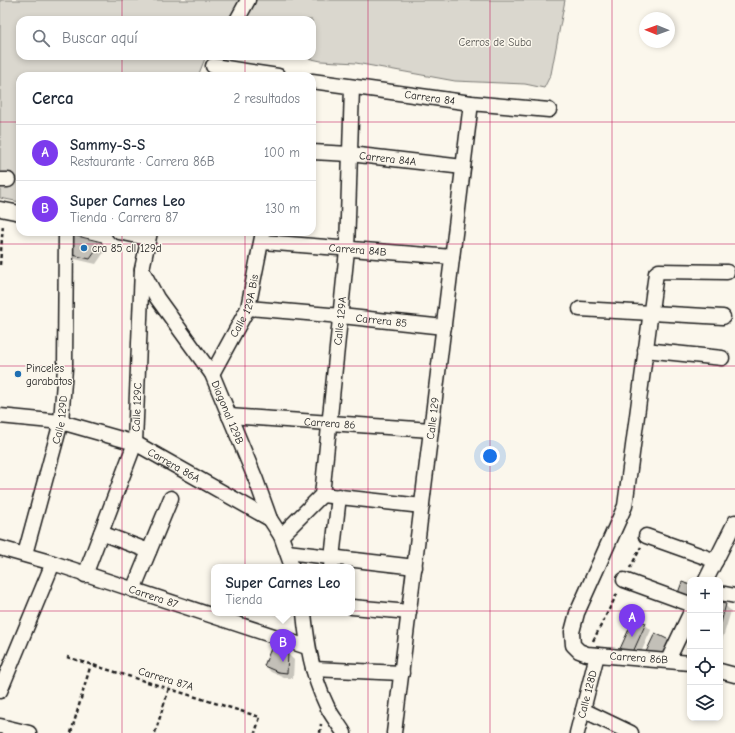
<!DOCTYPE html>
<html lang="es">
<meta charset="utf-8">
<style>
:root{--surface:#fff;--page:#f2f2f3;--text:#1f2937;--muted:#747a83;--line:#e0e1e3;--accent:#7c3aed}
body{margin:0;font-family:"Comic Neue",sans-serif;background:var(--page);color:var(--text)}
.controls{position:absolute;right:12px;bottom:12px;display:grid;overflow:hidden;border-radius:8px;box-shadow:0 2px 6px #0003}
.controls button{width:36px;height:36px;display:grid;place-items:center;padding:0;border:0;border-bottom:1px solid var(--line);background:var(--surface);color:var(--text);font:20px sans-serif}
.compass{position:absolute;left:639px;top:12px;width:36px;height:36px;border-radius:50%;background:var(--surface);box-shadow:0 2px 6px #0003;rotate:271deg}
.you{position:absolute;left:490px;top:456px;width:14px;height:14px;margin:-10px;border:3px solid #fff;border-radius:50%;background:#1a73e8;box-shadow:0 0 0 6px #1a73e833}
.badge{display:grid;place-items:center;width:26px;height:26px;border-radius:50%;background:var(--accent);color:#fff;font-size:13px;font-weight:700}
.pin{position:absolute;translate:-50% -33px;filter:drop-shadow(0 1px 2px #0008)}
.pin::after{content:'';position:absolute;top:21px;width:14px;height:12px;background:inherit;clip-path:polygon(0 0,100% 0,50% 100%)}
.popup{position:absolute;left:211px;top:564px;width:144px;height:52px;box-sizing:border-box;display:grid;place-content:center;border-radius:8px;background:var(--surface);filter:drop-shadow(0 1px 3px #0005);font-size:13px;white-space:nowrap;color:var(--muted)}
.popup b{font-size:15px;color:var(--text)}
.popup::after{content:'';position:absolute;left:50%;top:100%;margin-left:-8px;border:8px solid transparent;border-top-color:var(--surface)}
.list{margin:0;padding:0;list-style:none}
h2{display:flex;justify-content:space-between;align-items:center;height:52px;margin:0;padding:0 16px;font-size:17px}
h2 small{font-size:13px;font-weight:400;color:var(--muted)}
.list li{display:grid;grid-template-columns:26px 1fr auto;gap:12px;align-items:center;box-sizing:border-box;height:56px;padding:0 16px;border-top:1px solid var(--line)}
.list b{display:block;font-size:15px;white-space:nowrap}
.list p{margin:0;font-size:13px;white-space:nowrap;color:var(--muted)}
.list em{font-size:13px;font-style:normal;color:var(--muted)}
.icon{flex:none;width:22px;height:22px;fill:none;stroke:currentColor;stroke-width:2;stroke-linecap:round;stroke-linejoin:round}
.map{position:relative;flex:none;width:735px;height:733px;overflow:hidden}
.search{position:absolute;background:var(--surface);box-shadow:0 2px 6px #0003;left:16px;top:16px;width:300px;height:44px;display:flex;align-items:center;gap:10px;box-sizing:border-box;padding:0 14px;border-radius:12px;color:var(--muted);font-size:15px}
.panel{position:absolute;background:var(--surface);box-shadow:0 2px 6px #0003;left:16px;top:72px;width:300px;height:164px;border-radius:12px}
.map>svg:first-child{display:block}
.green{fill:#dad7ce;stroke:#7b7a75}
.shadow{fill:#0003}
.building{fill:#c3c0b8;stroke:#1c1c1c}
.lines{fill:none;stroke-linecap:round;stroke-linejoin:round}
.minor-casing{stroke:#1c1c1c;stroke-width:17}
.path{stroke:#1c1c1c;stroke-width:2.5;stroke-dasharray:4 3;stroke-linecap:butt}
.minor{stroke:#fbf7ec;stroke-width:14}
.grid{fill:none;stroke:#c2185b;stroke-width:1;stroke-opacity:0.55}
.poi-dot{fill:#1f6fb2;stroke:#fbf7ec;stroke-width:1.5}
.labels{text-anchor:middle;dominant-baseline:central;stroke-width:3;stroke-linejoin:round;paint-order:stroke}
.park-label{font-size:11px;fill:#555451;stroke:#fbf7ec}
.street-label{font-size:11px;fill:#1c1c1c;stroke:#fbf7ec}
.poi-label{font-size:11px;fill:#1c1c1c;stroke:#fbf7ec;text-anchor:start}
</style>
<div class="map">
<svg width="735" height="733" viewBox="0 0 735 733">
<rect width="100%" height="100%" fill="#fbf7ec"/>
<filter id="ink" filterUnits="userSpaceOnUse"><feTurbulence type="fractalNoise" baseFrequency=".025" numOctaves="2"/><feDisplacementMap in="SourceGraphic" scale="8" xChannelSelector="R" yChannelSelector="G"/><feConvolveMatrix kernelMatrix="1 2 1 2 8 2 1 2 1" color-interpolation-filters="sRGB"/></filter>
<g filter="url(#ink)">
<path class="green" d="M0,0H565L551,74L544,88L525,84L455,81L356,63L321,61L298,56H312V20H20V56H206L198,76H20V202L0,198Z"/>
<path class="shadow" d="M74,236L102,242L107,248L96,264L75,259L69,253Z
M720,604L725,605L731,611L721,644Z
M645,624L651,630L639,657L626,656Z
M288,654L294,660L293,678H284L271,672L265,666Z"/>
<path class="building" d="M73,235L102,242L90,259L68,254Z
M682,582L690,585V598L678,593Z
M720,603L726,604L721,623L720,622Z
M634,618L646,623L633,652L619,651Z
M655,633L669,640L662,656L645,654Z
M272,646L288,653L287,673L278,672L264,666Z"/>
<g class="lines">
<g class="minor-casing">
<g id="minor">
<path d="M237,20L248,0"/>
<path d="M213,66L278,76"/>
<path id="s1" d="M312,81L471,103L549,110"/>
<path id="s2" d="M312,152L350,154L463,167"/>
<path d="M0,180H8"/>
<path d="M0,209L20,213"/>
<path d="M119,232L147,238"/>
<path id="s3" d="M263,242L452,257"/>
<path id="s4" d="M142,270L157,298L212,374L256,480L270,519L281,536L292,567"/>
<path id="s5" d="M248,308L341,316L444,327"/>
<path d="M580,309L723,317"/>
<path d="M645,350L722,358"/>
<path id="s6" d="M212,374L248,308L263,232"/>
<path id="s7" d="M0,416L61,422L135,443L270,519"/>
<path id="s8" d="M229,416L431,430"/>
<path d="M322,495L422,506"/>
<path d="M101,533L149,551"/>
<path id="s9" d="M281,536L322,495L347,250L352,87"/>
<path d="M646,536L716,561"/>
<path id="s10" d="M0,548L53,563L307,647"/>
<path d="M287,552L415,567"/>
<path id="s11" d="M25,554L61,422L65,368L66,232"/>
<path d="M331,567L339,496"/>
<path id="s12" d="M85,575L135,443L142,269L150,232"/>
<path d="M624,580L690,604"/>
<path d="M706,580L735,522"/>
<path d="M133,590L171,498"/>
<path d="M720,593L735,596"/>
<path d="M352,607L409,612"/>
<path d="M304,613C307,644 312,675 326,704C330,714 338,723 344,733"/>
<path d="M668,660L690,614"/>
<path d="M690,663L587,654L579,651L573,645L572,632L577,613L625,506L656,273L659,271L727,272"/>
<path d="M313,669L402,673"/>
<path d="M720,671L735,675"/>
<path d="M0,691L53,563"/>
<path d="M583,710L631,733"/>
<path d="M0,726L29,733"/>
<path id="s13" d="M394,733L471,103"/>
<path id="s14" d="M577,733L597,655"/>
</g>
</g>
<path class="path" d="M0,265L3,224
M630,568L641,547
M593,641L618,592
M67,657L260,717L255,733
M71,733L91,664
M155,733L169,688
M320,733L321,724"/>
<use href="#minor" class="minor"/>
</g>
</g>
<path class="grid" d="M122,0V20M245,0V20M368,0V733M490,0V733M612,0V733M122,56V76M245,56V76M0,122H20M312,122H735M122,232V733M245,232V733M0,244H735M0,366H735M0,489H735M0,611H690M720,611H735"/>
<g class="poi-dot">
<circle cx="84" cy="248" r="4"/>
<circle cx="18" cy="374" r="4"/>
</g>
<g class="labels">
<g class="park-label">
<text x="495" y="42">Cerros de Suba</text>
</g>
<g class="street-label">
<text stroke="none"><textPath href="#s1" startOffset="119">Carrera 84</textPath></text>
<text stroke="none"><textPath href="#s2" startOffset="76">Carrera 84A</textPath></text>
<text stroke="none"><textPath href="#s3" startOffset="95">Carrera 84B</textPath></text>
<text stroke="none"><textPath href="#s6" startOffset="76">Calle 129A Bis</textPath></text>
<text stroke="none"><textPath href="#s9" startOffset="233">Calle 129A</textPath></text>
<text stroke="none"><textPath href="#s5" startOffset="134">Carrera 85</textPath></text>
<text stroke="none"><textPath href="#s12" startOffset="177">Calle 129C</textPath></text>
<text stroke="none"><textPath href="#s4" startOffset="167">Diagonal 129B</textPath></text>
<text stroke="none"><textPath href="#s13" startOffset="317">Calle 129</textPath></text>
<text stroke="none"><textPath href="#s11" startOffset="139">Calle 129D</textPath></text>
<text stroke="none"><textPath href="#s8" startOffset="101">Carrera 86</textPath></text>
<text stroke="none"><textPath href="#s7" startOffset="183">Carrera 86A</textPath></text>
<text stroke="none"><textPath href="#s10" startOffset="161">Carrera 87</textPath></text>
<text transform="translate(639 658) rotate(4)">Carrera 86B</text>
<text transform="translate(166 679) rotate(17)">Carrera 87A</text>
<text stroke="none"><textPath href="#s14" startOffset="40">Calle 128D</textPath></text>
</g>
<g class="poi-label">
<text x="92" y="248">cra 85 cll 129d</text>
<text x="26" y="368">Pinceles<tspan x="26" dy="13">garabatos</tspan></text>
</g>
</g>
</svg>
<div class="controls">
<button>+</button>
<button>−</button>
<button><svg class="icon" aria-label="locate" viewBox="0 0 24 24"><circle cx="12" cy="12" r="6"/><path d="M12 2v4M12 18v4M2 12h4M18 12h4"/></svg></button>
<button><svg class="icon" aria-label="layers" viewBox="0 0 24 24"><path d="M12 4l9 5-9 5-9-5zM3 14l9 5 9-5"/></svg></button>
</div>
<svg class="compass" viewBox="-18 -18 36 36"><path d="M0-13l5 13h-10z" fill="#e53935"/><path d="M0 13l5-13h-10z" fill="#747a83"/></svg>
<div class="you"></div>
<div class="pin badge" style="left:632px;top:637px">A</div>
<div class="pin badge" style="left:283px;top:662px">B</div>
<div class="popup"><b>Super Carnes Leo</b>Tienda</div>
<div class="search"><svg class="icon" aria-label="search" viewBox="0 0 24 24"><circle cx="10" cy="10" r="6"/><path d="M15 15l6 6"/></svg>Buscar aquí</div>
<section class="panel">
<h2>Cerca<small>2 resultados</small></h2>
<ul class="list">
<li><span class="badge">A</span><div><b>Sammy-S-S</b><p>Restaurante · Carrera 86B</p></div><em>100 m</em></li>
<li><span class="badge">B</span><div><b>Super Carnes Leo</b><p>Tienda · Carrera 87</p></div><em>130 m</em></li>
</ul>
</section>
</div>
